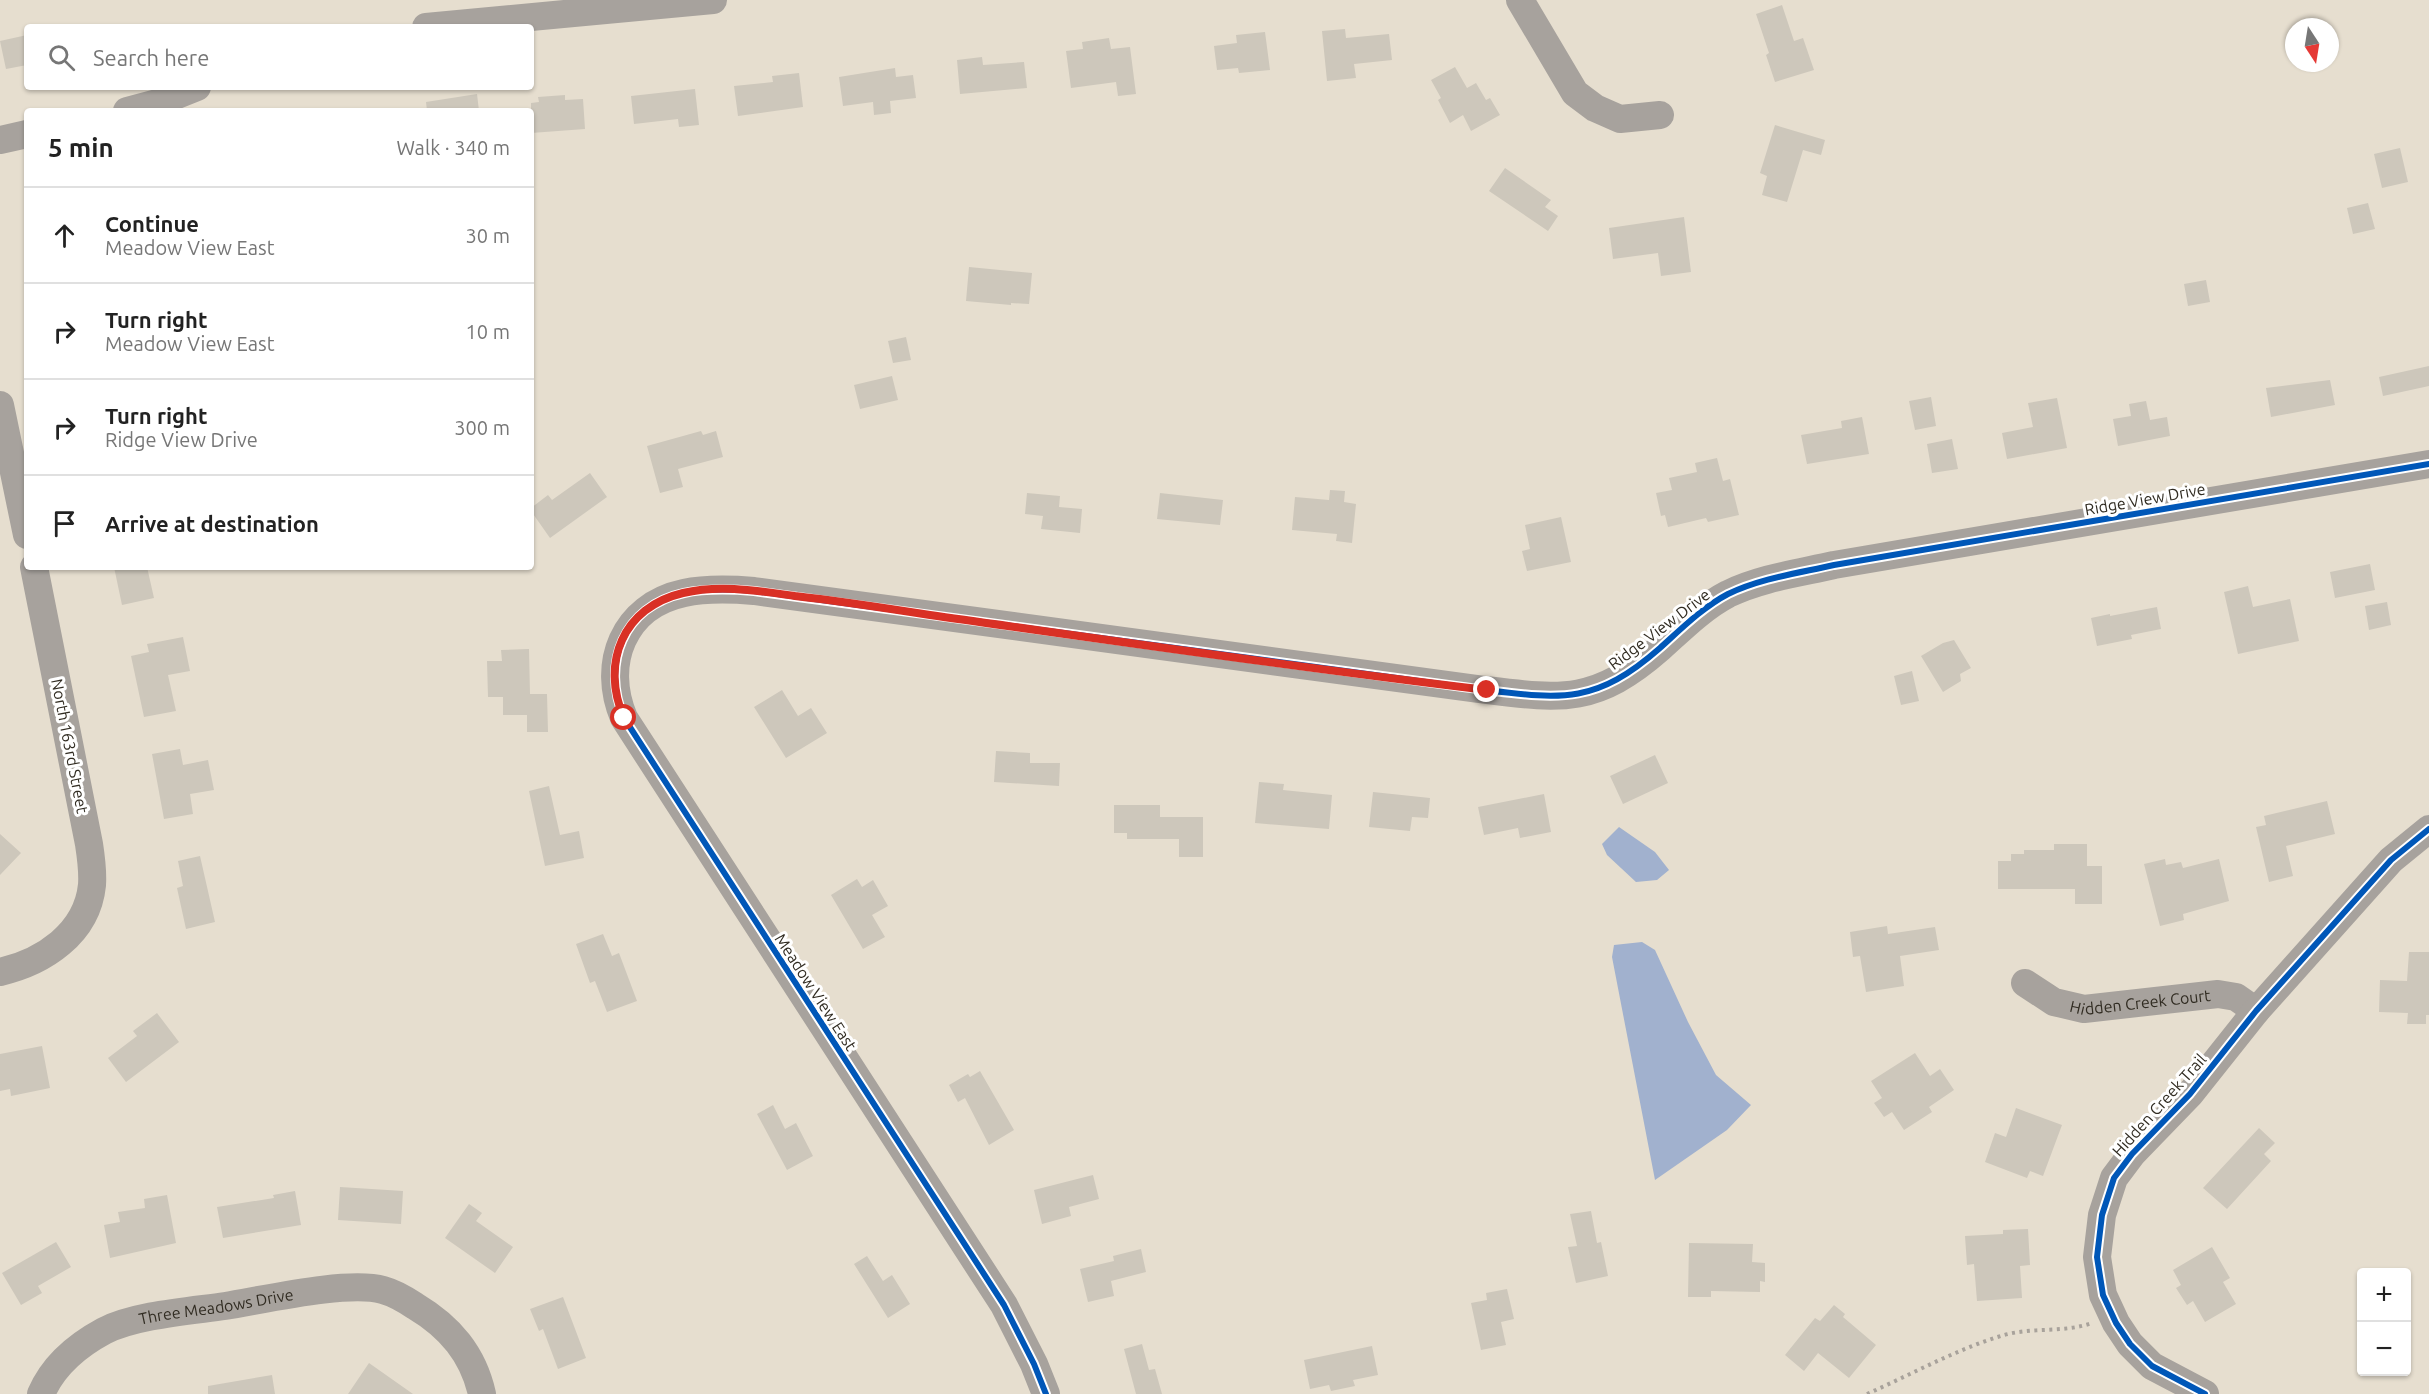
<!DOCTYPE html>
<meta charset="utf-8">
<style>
:root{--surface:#fff;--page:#f2f2f2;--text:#222;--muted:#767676;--line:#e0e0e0}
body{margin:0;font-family:Ubuntu,sans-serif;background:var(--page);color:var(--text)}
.controls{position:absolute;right:18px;bottom:18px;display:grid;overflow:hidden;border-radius:6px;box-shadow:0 2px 4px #0004}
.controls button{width:54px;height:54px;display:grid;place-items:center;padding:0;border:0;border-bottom:2px solid var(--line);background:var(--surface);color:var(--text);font:30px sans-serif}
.compass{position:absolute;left:2285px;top:18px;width:54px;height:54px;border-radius:50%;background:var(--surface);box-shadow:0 2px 4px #0004;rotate:168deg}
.stop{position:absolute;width:18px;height:18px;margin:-14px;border:4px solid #d93025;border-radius:50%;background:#fff}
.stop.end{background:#d93025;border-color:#fff;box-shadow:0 2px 6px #0008}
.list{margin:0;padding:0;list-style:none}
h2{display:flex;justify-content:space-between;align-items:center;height:78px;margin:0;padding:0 24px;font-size:26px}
h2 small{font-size:20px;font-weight:400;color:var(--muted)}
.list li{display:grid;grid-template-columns:39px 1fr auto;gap:18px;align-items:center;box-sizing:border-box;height:96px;padding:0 24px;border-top:2px solid var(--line)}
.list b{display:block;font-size:22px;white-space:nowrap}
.list p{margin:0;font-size:20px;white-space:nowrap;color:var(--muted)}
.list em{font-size:20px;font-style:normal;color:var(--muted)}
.icon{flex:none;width:33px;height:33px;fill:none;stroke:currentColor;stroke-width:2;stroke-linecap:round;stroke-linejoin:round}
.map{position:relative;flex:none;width:2429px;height:1394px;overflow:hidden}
.search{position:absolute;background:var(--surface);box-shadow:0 2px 4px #0004;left:24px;top:24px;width:510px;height:66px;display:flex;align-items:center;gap:15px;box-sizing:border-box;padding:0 21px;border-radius:6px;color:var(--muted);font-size:22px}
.panel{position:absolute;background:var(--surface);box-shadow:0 2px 4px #0004;left:24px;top:108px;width:510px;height:462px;border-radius:6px}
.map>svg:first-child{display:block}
.water{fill:#a1b1ce}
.building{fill:#cdc7bb}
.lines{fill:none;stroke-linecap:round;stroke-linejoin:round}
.path{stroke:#a8a29b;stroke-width:4;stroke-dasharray:3 4.5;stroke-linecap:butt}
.minor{stroke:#a7a29d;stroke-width:28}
.cycleway-casing{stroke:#fff;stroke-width:10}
.cycleway{stroke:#0057b8;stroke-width:6}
.route{stroke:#d93025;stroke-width:8}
.labels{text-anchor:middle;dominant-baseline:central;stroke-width:6;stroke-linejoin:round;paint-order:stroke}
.street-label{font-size:16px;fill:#312c22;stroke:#fff}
</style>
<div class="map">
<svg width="2429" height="1394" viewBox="0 0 2429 1394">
<rect width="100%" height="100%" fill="#e6decf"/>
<path class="water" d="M1619,827L1655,852L1669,870L1657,880L1636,882L1607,855L1602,844Z
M1642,942L1655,950L1688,1022L1716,1075L1751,1105L1727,1130L1655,1180L1612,957L1614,945Z"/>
<path class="building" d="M1782,5L1794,41L1803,38L1814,70L1775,82L1766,55L1769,53L1756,14Z
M1345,29L1346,38L1389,34L1392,60L1354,64L1356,78L1327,81L1322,31Z
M1265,32L1270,70L1239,73L1238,68L1217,70L1214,46L1237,43L1236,35Z
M27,35V65L6,69L0,41Z
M1109,38L1111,49L1130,47L1136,94L1118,96L1116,82L1071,88L1066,51L1083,49L1082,42Z
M982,57L983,65L1024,62L1027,88L960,94L957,60Z
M1455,67L1467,88L1476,83L1486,100L1490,98L1500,115L1471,131L1463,115L1450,123L1438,100L1441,98L1431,80Z
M895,68L896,77L913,75L916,98L890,101L891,113L874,115L873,102L843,106L839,77Z
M799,73L803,107L738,116L734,86L773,82L772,76Z
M695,89L699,125L679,127L678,119L634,124L631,96Z
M477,94L479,111H427L426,102Z
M565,95V100L583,99L585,129L531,133V103L539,102L538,97Z
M1775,125L1825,140L1821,155L1803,150L1787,202L1762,195L1767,176L1760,173Z
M2400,148L2408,182L2382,188L2374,154Z
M1505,168L1551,200L1545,207L1558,216L1548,231L1489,191Z
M2368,203L2375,229L2353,234L2347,208Z
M1684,217L1691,272L1661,276L1658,253L1613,259L1609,228Z
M969,267L1032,273L1029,304L1011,303V305L966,301Z
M2206,280L2210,302L2188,306L2184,284Z
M906,337L911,360L893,363L888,341Z
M2429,366V386L2383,396L2379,377Z
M892,376L898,400L860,409L854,385Z
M2330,380L2335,405L2271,417L2266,388Z
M1931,397L1936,426L1915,430L1909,401Z
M2057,398L2067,448L2007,459L2002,433L2033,427L2028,403Z
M2146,401L2150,420L2167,417L2170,436L2118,446L2113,419L2131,416L2129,404Z
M1862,417L1869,454L1807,464L1801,435L1842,428L1841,421Z
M701,431L703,435L716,431L723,457L678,469L683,487L660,493L647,446Z
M1952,439L1958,469L1932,473L1927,444Z
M1717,458L1723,481L1730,479L1739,515L1708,522L1706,518L1668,527L1665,515L1661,516L1656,493L1672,490L1669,478L1697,472L1695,463Z
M590,473L607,497L550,538L531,511V508L548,495L552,500Z
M1330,490L1345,491L1344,502L1356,504L1352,543L1336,541L1337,534L1292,530L1295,497L1329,500Z
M1027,493L1060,496L1059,507L1082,509L1080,533L1041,529L1043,516L1025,514Z
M1160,493L1223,500L1220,525L1157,519Z
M1561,517L1571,562L1527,571L1522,551L1530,549L1525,525Z
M2370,564L2375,590L2335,598L2330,572Z
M114,567H147L154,598L122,605Z
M2248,586L2253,607L2290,599L2299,641L2238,654L2224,592Z
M2387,602L2391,625L2369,630L2365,606Z
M2157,607L2161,629L2131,635L2132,639L2097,646L2091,618L2110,614V616Z
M183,637L190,671L168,675L176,711L144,717L131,656L149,652L147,644Z
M1954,640L1971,668L1960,674L1961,681L1943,692L1921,656L1943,643Z
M529,649L530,694H547L548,732H527V715H503V697H488L487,661H502L501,650Z
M1912,671L1919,701L1901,705L1894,676Z
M782,690L798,716L811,708L827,733L786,758L754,707Z
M180,749L183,765L208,760L214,790L190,794L193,814L164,819L152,754Z
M996,751L1030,753V763H1060L1059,786L994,782Z
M1655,755L1668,783L1623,804L1610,776Z
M1259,782L1284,784L1283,790L1332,795L1329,829L1255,823Z
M549,786L560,835L579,831L584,858L545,866L529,791Z
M1373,792L1430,798L1428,818L1412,817L1410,831L1369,827Z
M1544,794L1551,832L1520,838L1518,828L1484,835L1478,807Z
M2327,801L2335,834L2286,846L2293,876L2269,882L2256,827L2266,825L2264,816Z
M1114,805H1160V817H1203V857H1179V839H1127V833H1114Z
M0,834L21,853L0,875Z
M2054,844H2087V866H2102V904H2075V889H1998V861H2011V854H2024V850H2054Z
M200,856L215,922L186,929L177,888L183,886L178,861Z
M2165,859L2166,865L2181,862L2183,868L2219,859L2229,901L2183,914L2184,920L2160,926L2144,864Z
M857,879L862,887L873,880L888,906L872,915L885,937L863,949L831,895Z
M1887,926L1888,934L1935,927L1939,950L1900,956L1904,986L1866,992L1860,956L1853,957L1850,932Z
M603,934L612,956L619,953L637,1001L607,1012L595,981L590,983L576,944Z
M2409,952H2429V1015H2426V1024H2407L2408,1013L2379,1012L2380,980L2407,981Z
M157,1013L179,1042L126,1082L108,1058L137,1036L133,1031Z
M42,1046L50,1088L11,1096L10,1089L0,1091V1054Z
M1915,1053L1930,1076L1940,1069L1954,1090L1929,1107L1932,1112L1904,1130L1892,1112L1884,1117L1874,1103L1882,1098L1871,1081Z
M980,1071L1014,1130L989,1145L965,1098L958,1102L949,1085L968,1074L970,1077Z
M773,1105L785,1129L796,1123L813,1156L787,1170L757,1114Z
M2016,1108L2062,1125L2043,1176L2030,1171L2027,1178L1985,1162L1995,1133L2006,1137Z
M2259,1128L2275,1143L2264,1154L2271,1161L2227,1209L2203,1188Z
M1093,1175L1099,1199L1069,1207L1071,1216L1042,1224L1034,1190Z
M340,1187L403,1191L401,1224L338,1220Z
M295,1191L301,1225L223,1238L217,1207L274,1198L273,1195Z
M167,1195L176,1243L110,1258L104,1225L120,1222L118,1212L145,1208L144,1199Z
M469,1204L482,1213L476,1221L513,1247L495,1273L445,1238Z
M1591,1211L1597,1243L1601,1242L1608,1276L1576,1283L1568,1247L1577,1246L1570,1214Z
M2028,1229L2030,1265L2020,1266L2022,1298L1977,1301L1974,1264L1967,1265L1965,1236L2003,1234V1230Z
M56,1242L71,1267L38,1286L42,1293L21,1305L2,1273Z
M1689,1243L1753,1244L1752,1262L1765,1263V1282L1760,1281V1292L1711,1291V1297H1688Z
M2212,1247L2230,1278L2223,1282L2236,1304L2205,1322L2193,1301L2187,1305L2176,1288L2181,1285L2173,1270Z
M1141,1249L1146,1272L1111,1281L1114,1296L1088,1302L1080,1269L1114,1261L1113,1256Z
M867,1256L883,1281L892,1275L910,1304L888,1318L854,1264Z
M1507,1289L1514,1319L1501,1322L1506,1345L1481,1350L1471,1303L1487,1300L1486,1293Z
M563,1297L586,1358L558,1369L543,1329L539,1331L530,1309Z
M1834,1305L1845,1314L1843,1317L1876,1345L1849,1378L1818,1353L1804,1371L1785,1355L1815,1318L1820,1321Z
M1142,1344L1149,1370L1155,1369L1162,1394H1136L1124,1349Z
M1372,1346L1378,1375L1353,1380L1355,1386L1331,1391L1329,1385L1310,1389L1304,1360Z
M369,1363L413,1394H348Z
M272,1375L275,1394H208V1386Z"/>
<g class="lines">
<path class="path" d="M1867,1394C1912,1374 1957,1349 2004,1335C2033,1327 2064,1333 2092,1323"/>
<g class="minor">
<path d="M1520,0L1575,93L1595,108L1620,119L1660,115"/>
<path d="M426,27L713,0"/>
<path d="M127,111L157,103L197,87"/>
<path d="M0,140L27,134"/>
<path d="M0,405L27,535"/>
<path d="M0,972C43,962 87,934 92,885C93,871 91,857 89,844L34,567"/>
<path id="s1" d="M2025,983L2054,1002L2084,1009L2218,994L2236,997L2256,1011"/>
<path id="s2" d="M41,1394C53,1366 78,1345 104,1331C135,1315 190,1311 225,1306C263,1300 348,1280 383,1290C394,1293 406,1300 415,1306C450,1327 473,1354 482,1394"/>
<path d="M1046,1394L1034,1364L1004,1305L624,718C601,664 623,606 684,593C707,588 730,589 754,591L1478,689C1560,699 1594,706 1660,648C1681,629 1703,607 1728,594C1761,578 1799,573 1834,565L2429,464"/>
<path d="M2205,1394L2152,1366L2130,1344L2116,1323L2103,1295L2097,1257L2102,1215L2114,1178L2132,1154L2190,1094L2256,1011L2391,860L2429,829"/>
</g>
<g class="cycleway-casing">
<path id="cycleway" d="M1046,1394L1034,1364L1004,1305L624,718C601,664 623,606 684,593C707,588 730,589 754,591L1478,689C1560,699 1594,706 1660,648C1681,629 1703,607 1728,594C1761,578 1799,573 1834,565L2429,464
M2205,1394L2152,1366L2130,1344L2116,1323L2103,1295L2097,1257L2102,1215L2114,1178L2132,1154L2190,1094L2256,1011L2391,860L2429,829"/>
</g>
<use href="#cycleway" class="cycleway"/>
</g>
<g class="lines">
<path class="route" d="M624,718C600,663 623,607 683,593C720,584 759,591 795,596C840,601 885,608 930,615C1115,641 1301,668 1487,690"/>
</g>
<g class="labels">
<g class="street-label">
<text transform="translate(2145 499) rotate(-10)">Ridge View Drive</text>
<text transform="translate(1659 629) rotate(-37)">Ridge View Drive</text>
<text transform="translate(70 746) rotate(79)">North 163rd Street</text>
<text transform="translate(816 992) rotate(57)">Meadow View East</text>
<text stroke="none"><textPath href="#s1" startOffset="122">Hidden Creek Court</textPath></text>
<text transform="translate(2159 1105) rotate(-48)">Hidden Creek Trail</text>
<text stroke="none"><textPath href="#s2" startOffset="206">Three Meadows Drive</textPath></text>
</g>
</g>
</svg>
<div class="controls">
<button>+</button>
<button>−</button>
</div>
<svg class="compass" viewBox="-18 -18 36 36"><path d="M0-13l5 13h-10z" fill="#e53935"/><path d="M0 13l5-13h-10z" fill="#767676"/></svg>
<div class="stop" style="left:624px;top:718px"></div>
<div class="stop end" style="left:1487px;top:690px"></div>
<div class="search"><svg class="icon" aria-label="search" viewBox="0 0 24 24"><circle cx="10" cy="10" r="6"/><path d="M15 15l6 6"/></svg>Search here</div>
<section class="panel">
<h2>5 min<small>Walk · 340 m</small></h2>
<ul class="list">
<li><svg class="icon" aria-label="ahead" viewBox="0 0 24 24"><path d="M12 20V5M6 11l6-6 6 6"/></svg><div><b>Continue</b><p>Meadow View East</p></div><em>30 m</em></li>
<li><svg class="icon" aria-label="right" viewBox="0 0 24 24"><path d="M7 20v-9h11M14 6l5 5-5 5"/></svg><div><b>Turn right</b><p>Meadow View East</p></div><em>10 m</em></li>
<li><svg class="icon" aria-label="right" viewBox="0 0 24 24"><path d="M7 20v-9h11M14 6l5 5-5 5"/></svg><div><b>Turn right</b><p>Ridge View Drive</p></div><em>300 m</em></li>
<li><svg class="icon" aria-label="arrive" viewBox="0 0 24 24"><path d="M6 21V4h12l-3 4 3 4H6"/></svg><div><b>Arrive at destination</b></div></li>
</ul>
</section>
</div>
